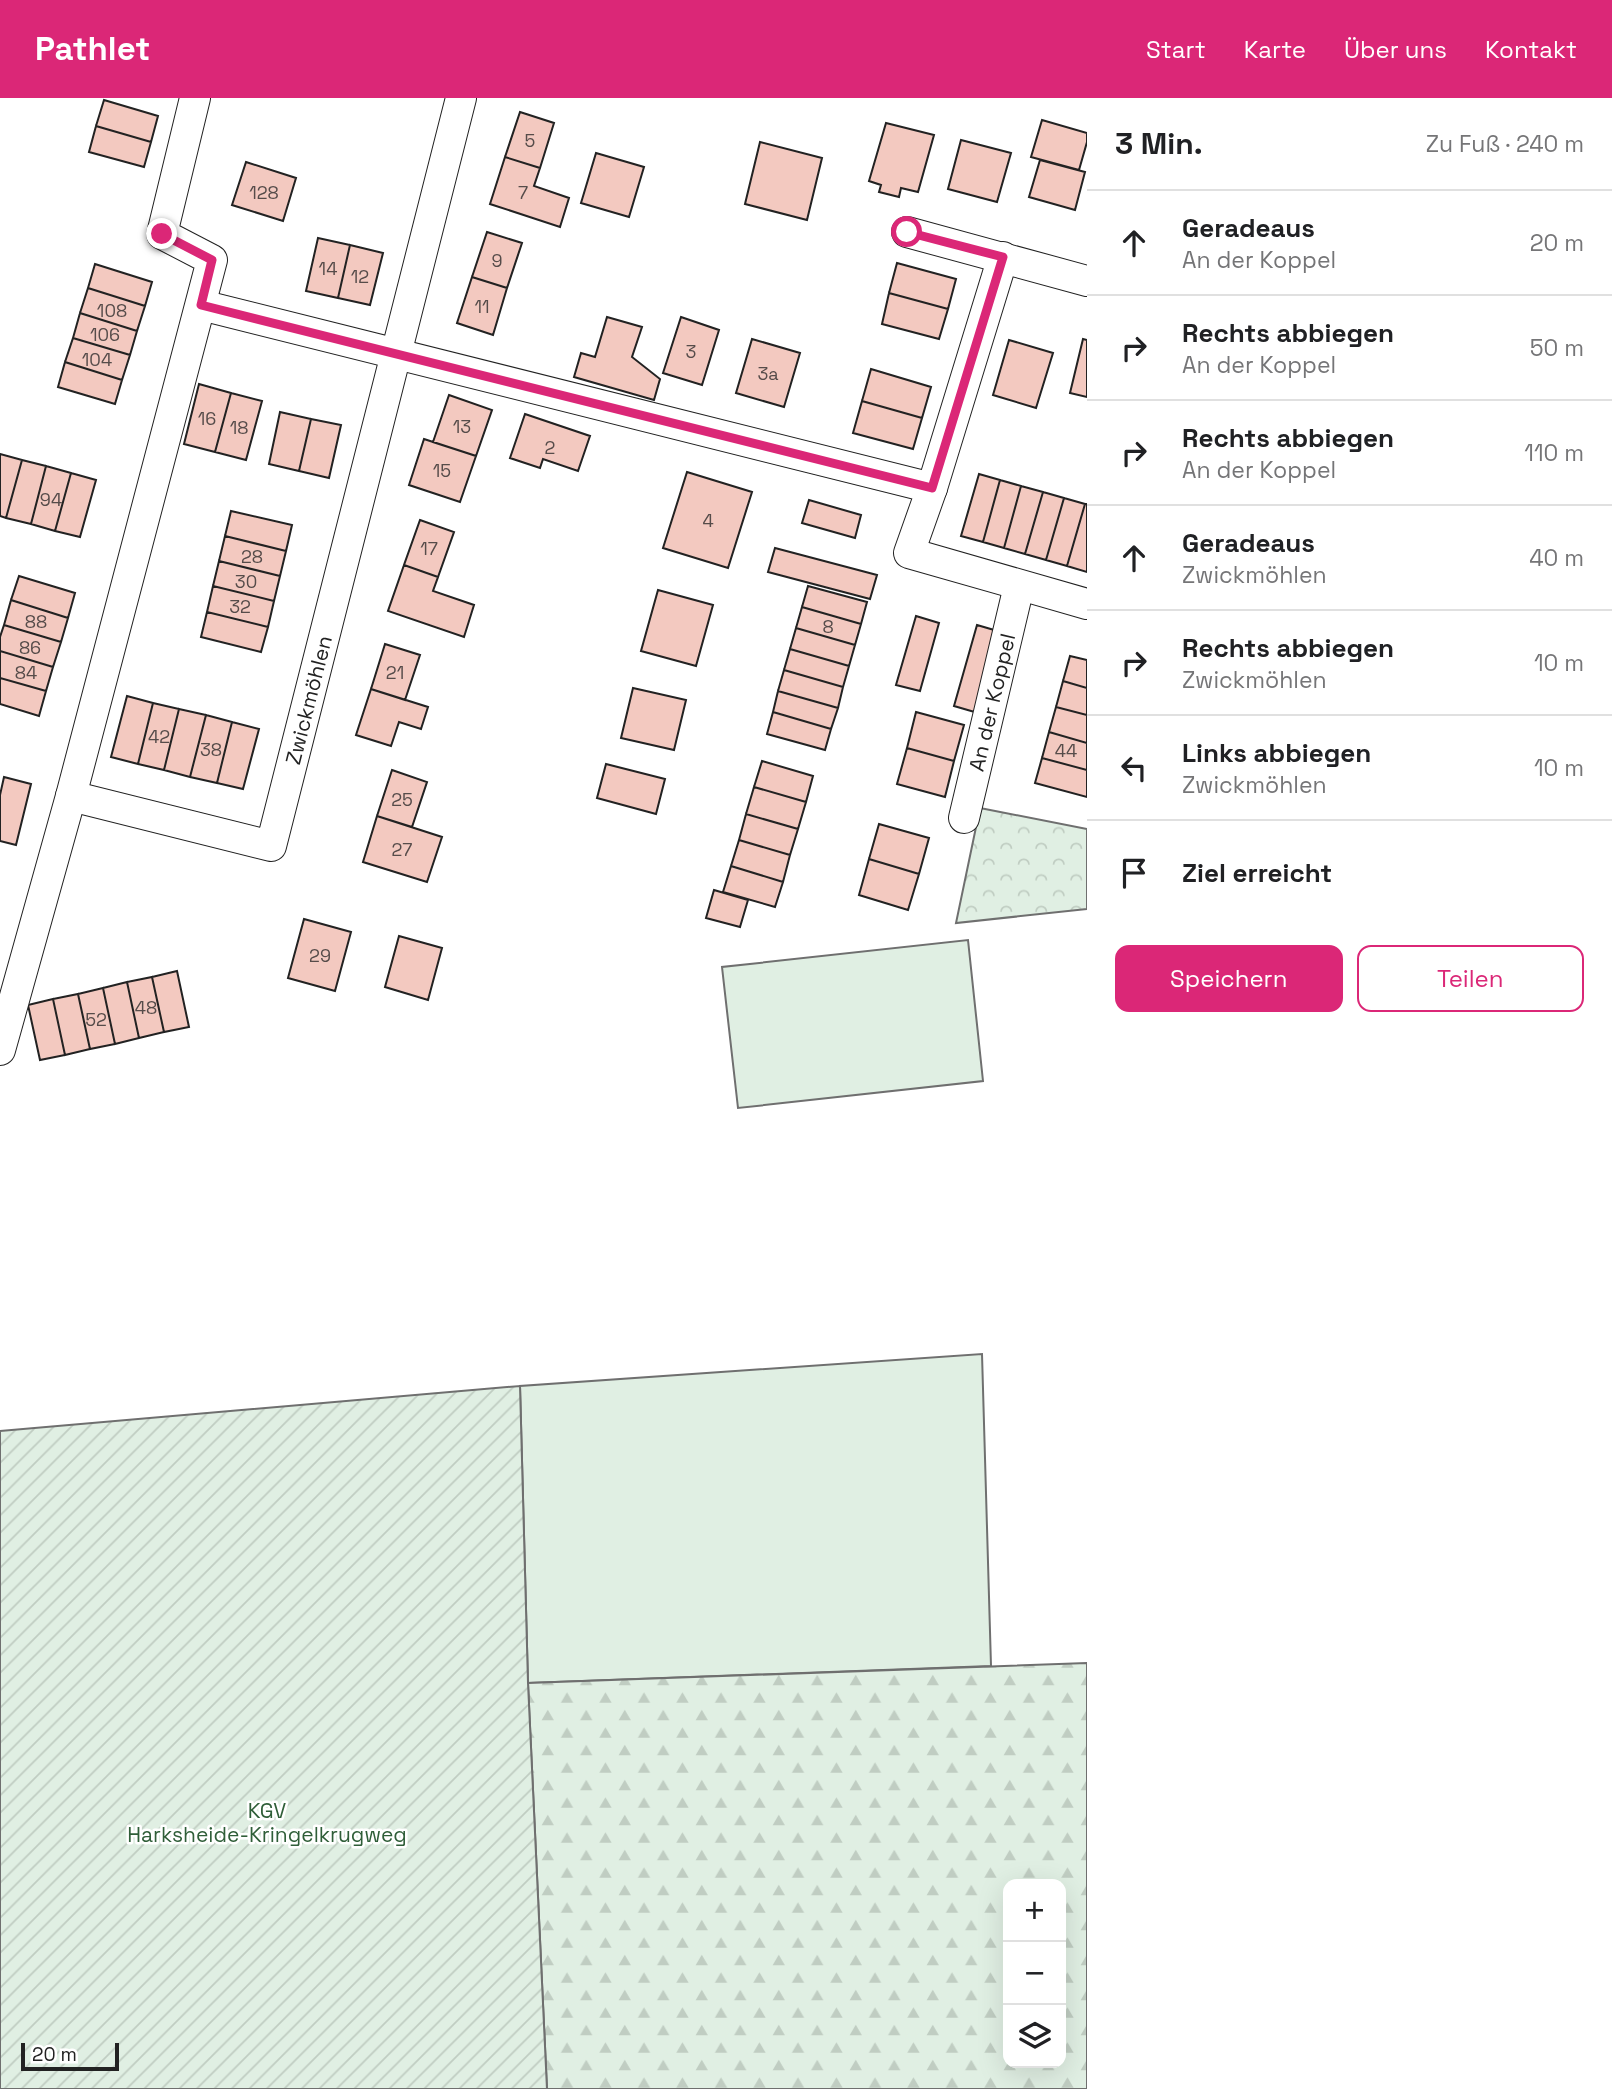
<!DOCTYPE html>
<html lang="de">
<meta charset="utf-8">
<style>
:root{--surface:#fff;--page:#f6f6f6;--text:#202124;--muted:#757577;--line:#e0e0e0;--accent:#db2777}
body{margin:0;font-family:"Space Grotesk",sans-serif;background:var(--page);color:var(--text)}
.controls{position:absolute;right:21px;bottom:21px;display:grid;overflow:hidden;border-radius:14px;box-shadow:0 7px 28px #0002}
.controls button{width:63px;height:63px;display:grid;place-items:center;padding:0;border:0;border-bottom:2px solid var(--line);background:var(--surface);color:var(--text);font:35px sans-serif}
.scale{position:absolute;left:21px;bottom:18px;width:98px;box-sizing:border-box;padding-left:7px;border:4px solid #222;border-top:0;font-size:19px;line-height:24px;white-space:nowrap;color:#222;-webkit-text-stroke:5px #fff;paint-order:stroke}
.stop{position:absolute;width:21px;height:21px;margin:-16px;border:5px solid #db2777;border-radius:50%;background:#fff}
.stop.end{background:#db2777;border-color:#fff;box-shadow:0 2px 7px #0008}
.list{margin:0;padding:0;list-style:none}
h2{display:flex;justify-content:space-between;align-items:center;height:91px;margin:0;padding:0 28px;font-size:30px}
h2 small{font-size:23px;font-weight:400;color:var(--muted)}
.list li{display:grid;grid-template-columns:46px 1fr auto;gap:21px;align-items:center;box-sizing:border-box;height:105px;padding:0 28px;border-top:2px solid var(--line)}
.list b{display:block;font-size:26px;white-space:nowrap}
.list p{margin:0;font-size:23px;white-space:nowrap;color:var(--muted)}
.list em{font-size:23px;font-style:normal;color:var(--muted)}
.actions{display:flex;gap:14px;padding:21px 28px}
.actions a{flex:1;padding:16px 0;border:2px solid var(--accent);border-radius:14px;text-align:center;font-size:24px;color:var(--accent)}
.actions .main{background:var(--accent);color:#fff}
.icon{flex:none;width:38px;height:38px;fill:none;stroke:currentColor;stroke-width:2;stroke-linecap:round;stroke-linejoin:round}
.map{position:relative;flex:none;width:1087px;height:1991px;overflow:hidden}
header{display:flex;align-items:center;gap:42px;box-sizing:border-box;height:98px;padding:0 35px;background:var(--accent);color:#fff}
header strong{font-size:33px}
nav{display:flex;gap:38px;margin-inline-start:auto;font-size:24px}
main{display:flex}
aside{flex:1;background:var(--surface)}
.map>svg:first-child{display:block}
.grass{fill:#e0efe3;stroke:#6f6f6f;stroke-width:2}
.forest{fill:url(#forest-firs);stroke:#6f6f6f;stroke-width:2;fill-rule:evenodd}
.park{fill:url(#park-crowns);stroke:#6f6f6f;stroke-width:2}
.garden{fill:url(#garden-furrows);stroke:#6f6f6f;stroke-width:2}
.building{fill:#f3c9c0;stroke:#222;stroke-width:2}
.lines{fill:none;stroke-linecap:round;stroke-linejoin:round}
.minor-casing{stroke:#222;stroke-width:32}
.minor{stroke:#fff;stroke-width:30}
.route{stroke:#db2777;stroke-width:9}
.labels{text-anchor:middle;dominant-baseline:central;stroke-width:5;stroke-linejoin:round;paint-order:stroke}
.number-label{font-size:18px;fill:#564c4a}
.street-label{font-size:21px;fill:#222;stroke:#fff}
.park-label{font-size:21px;fill:#2f5e38;stroke:#fff}
</style>
<header>
<strong>Pathlet</strong>
<nav><a>Start</a><a>Karte</a><a>Über uns</a><a>Kontakt</a></nav>
</header>
<main>
<div class="map">
<svg width="1087" height="1991" viewBox="0 0 1087 1991">
<defs>
<pattern id="forest-firs" width="22" height="20" patternUnits="userSpaceOnUse" patternTransform="scale(1.75)"><rect width="22" height="20" fill="#e0efe3"/><path d="M5 1l3.5 6h-7zM16 11l3.5 6h-7z" fill="#c0cdc2"/></pattern>
<pattern id="park-crowns" width="20" height="18" patternUnits="userSpaceOnUse" patternTransform="scale(1.75)"><rect width="20" height="18" fill="#e0efe3"/><path d="M2 6a3 3 0 1 1 6 0M12 15a3 3 0 1 1 6 0" fill="none" stroke="#c0cdc2"/></pattern>
<pattern id="garden-furrows" width="10" height="10" patternUnits="userSpaceOnUse" patternTransform="scale(1.75)"><rect width="10" height="10" fill="#e0efe3"/><path d="M-1 1l2-2M0 10L10 0M9 11l2-2" fill="none" stroke="#c0cdc2"/></pattern>
</defs>
<rect width="100%" height="100%" fill="#fff"/>
<path class="grass" d="M968,842L983,983L738,1010L722,869Z
M982,1256L991,1568L528,1585L520,1288Z"/>
<path class="forest" d="M1087,1565V1991H547L528,1585ZM1008,1786H1061V1965H1008Z"/>
<path class="park" d="M980,710L1087,731V811L956,825Z"/>
<path class="garden" d="M520,1288L528,1585L547,1991H0V1333Z"/>
<path class="building" d="M104,2L158,18L151,44L96,28Z
M520,14L554,25L540,70L505,59Z
M1042,22L1087,35V44L1079,72L1031,59Z
M886,25L934,37L918,94L901,90L899,99L879,94L881,87L869,83Z
M96,28L151,44L144,69L89,54Z
M961,42L1011,55L997,104L948,91Z
M760,44L822,60L807,122L745,106Z
M596,55L644,69L629,119L581,105Z
M505,59L540,70L534,88L569,100L560,129L490,106Z
M1040,62L1085,74L1075,112L1029,99Z
M246,64L296,80L283,123L232,107Z
M487,134L522,145L507,190L472,179Z
M318,140L350,147L338,200L306,193Z
M350,147L383,155L370,207L338,200Z
M897,165L956,181L948,211L889,195Z
M95,166L152,184L145,208L88,190Z
M472,179L507,190L493,237L457,225Z
M88,190L145,208L137,233L80,215Z
M889,195L948,211L939,241L882,226Z
M80,215L137,233L130,257L73,240Z
M607,219L642,229L632,259L660,281L654,302L574,279L581,255L595,259Z
M681,219L719,232L702,287L663,275Z
M73,240L130,257L122,282L65,264Z
M752,241L800,255L784,309L736,295Z
M1083,241L1087,242V299L1070,295Z
M1009,242L1053,255L1036,310L993,297Z
M65,264L122,282L115,306L58,289Z
M871,271L931,289L922,320L862,303Z
M199,286L231,295L215,354L184,346Z
M231,295L262,303L246,362L215,354Z
M449,297L492,312L476,358L433,344Z
M862,303L922,320L913,351L853,335Z
M280,314L311,321L299,373L269,366Z
M525,316L590,338L578,373L543,361L540,370L510,360Z
M311,321L341,327L329,380L299,373Z
M424,341L476,358L460,404L409,387Z
M0,356L22,362L6,420L0,418Z
M22,362L46,368L31,426L6,420Z
M46,368L71,375L55,433L31,426Z
M687,374L752,394L728,470L663,450Z
M71,375L96,382L80,439L55,433Z
M979,376L1000,382L983,444L961,438Z
M1000,382L1021,388L1004,450L983,444Z
M1021,388L1043,394L1025,456L1004,450Z
M1043,394L1064,400L1046,462L1025,456Z
M1064,400L1085,406L1067,468L1046,462Z
M809,402L861,417L855,440L802,425Z
M1085,406H1087V474L1067,468Z
M231,413L292,427L286,453L225,438Z
M420,422L454,434L438,479L404,467Z
M225,438L286,453L280,478L219,463Z
M775,450L877,477L870,501L768,474Z
M219,463L280,478L274,503L213,488Z
M404,467L438,479L433,493L474,507L464,539L388,513Z
M19,478L75,495L68,520L11,502Z
M213,488L274,503L268,529L207,514Z
M808,488L867,504L861,526L802,509Z
M658,492L713,507L696,568L641,553Z
M11,502L68,520L61,544L4,527Z
M802,509L861,526L855,547L796,530Z
M207,514L268,529L261,554L201,539Z
M916,518L939,525L920,593L896,587Z
M4,527L61,544L53,569L0,553V539Z
M977,527L1001,534L978,615L954,608Z
M796,530L855,547L849,568L790,551Z
M385,546L420,557L405,602L371,591Z
M790,551L849,568L843,589L784,572Z
M0,553L53,569L46,593L0,580Z
M1070,558L1087,562V590L1063,583Z
M784,572L843,589L838,610L778,593Z
M0,580L46,593L39,618L0,606Z
M1063,583L1087,590V617L1056,609Z
M633,590L686,602L674,652L621,640Z
M371,591L428,609L421,631L399,624L391,648L356,637Z
M778,593L838,610L831,631L773,614Z
M127,598L153,605L138,666L111,659Z
M153,605L179,611L164,672L138,666Z
M1056,609L1087,617V645L1049,634Z
M179,611L206,617L190,679L164,672Z
M773,614L831,631L825,652L767,636Z
M916,614L964,627L954,663L907,650Z
M206,617L232,624L217,685L190,679Z
M232,624L259,631L243,691L217,685Z
M1049,634L1087,645V672L1042,660Z
M907,650L954,663L945,699L897,686Z
M1042,660L1087,672V699L1035,685Z
M762,663L813,678L806,704L754,689Z
M606,666L665,681L656,716L597,700Z
M392,672L427,684L412,729L377,718Z
M4,679L31,686L16,747L0,743V697Z
M754,689L806,704L798,731L746,716Z
M746,716L798,731L790,757L739,742Z
M377,718L442,739L427,784L363,764Z
M879,726L929,740L919,776L869,761Z
M739,742L790,757L783,784L731,768Z
M869,761L919,776L908,812L859,797Z
M731,768L783,784L775,809L723,794Z
M714,792L748,802L740,829L706,820Z
M304,821L351,834L335,893L288,880Z
M399,838L442,850L428,902L385,889Z
M177,873L189,929L164,934L152,879Z
M152,879L164,934L139,940L127,884Z
M127,884L139,940L115,946L103,890Z
M103,890L115,946L90,951L78,896Z
M78,896L90,951L65,957L53,901Z
M53,901L65,957L40,962L28,907Z"/>
<g class="lines">
<g class="minor-casing">
<g id="minor">
<path d="M907,134L1087,183"/>
<path d="M1003,159L932,390L909,455L1087,506"/>
<path d="M201,207L932,390"/>
<path id="s1" d="M71,698L271,748L461,0"/>
<path id="s2" d="M964,720L1019,488"/>
<path d="M0,952L71,698L212,162L162,136L195,0"/>
</g>
</g>
<use href="#minor" class="minor"/>
</g>
<g class="lines">
<path class="route" d="M162,136L212,162L201,207L932,390L1003,159L907,134"/>
</g>
<g class="labels">
<g class="number-label">
<text x="530" y="42">5</text>
<text x="264" y="94">128</text>
<text x="523" y="94">7</text>
<text x="497" y="162">9</text>
<text x="328" y="170">14</text>
<text x="360" y="178">12</text>
<text x="482" y="208">11</text>
<text x="112" y="212">108</text>
<text x="105" y="236">106</text>
<text x="691" y="253">3</text>
<text x="97" y="261">104</text>
<text x="768" y="275">3a</text>
<text x="207" y="320">16</text>
<text x="462" y="328">13</text>
<text x="239" y="329">18</text>
<text x="550" y="349">2</text>
<text x="442" y="372">15</text>
<text x="51" y="401">94</text>
<text x="708" y="422">4</text>
<text x="429" y="450">17</text>
<text x="252" y="458">28</text>
<text x="246" y="483">30</text>
<text x="240" y="508">32</text>
<text x="36" y="523">88</text>
<text x="828" y="528">8</text>
<text x="30" y="549">86</text>
<text x="26" y="574">84</text>
<text x="395" y="574">21</text>
<text x="159" y="638">42</text>
<text x="211" y="651">38</text>
<text x="1066" y="652">44</text>
<text x="402" y="701">25</text>
<text x="402" y="751">27</text>
<text x="320" y="857">29</text>
<text x="146" y="909">48</text>
<text x="96" y="921">52</text>
</g>
<g class="street-label">
<text stroke="none"><textPath href="#s1" startOffset="357">Zwickmöhlen</textPath></text>
<text stroke="none"><textPath href="#s2" startOffset="119">An der Koppel</textPath></text>
</g>
<g class="park-label">
<text x="267" y="1712">KGV<tspan x="267" dy="24">Harksheide-Kringelkrugweg</tspan></text>
</g>
</g>
</svg>
<div class="controls">
<button>+</button>
<button>−</button>
<button><svg class="icon" aria-label="layers" viewBox="0 0 24 24"><path d="M12 4l9 5-9 5-9-5zM3 14l9 5 9-5"/></svg></button>
</div>
<div class="scale">20 m</div>
<div class="stop" style="left:907px;top:134px"></div>
<div class="stop end" style="left:162px;top:136px"></div>
</div>
<aside>
<h2>3 Min.<small>Zu Fuß · 240 m</small></h2>
<ul class="list">
<li><svg class="icon" aria-label="ahead" viewBox="0 0 24 24"><path d="M12 20V5M6 11l6-6 6 6"/></svg><div><b>Geradeaus</b><p>An der Koppel</p></div><em>20 m</em></li>
<li><svg class="icon" aria-label="right" viewBox="0 0 24 24"><path d="M7 20v-9h11M14 6l5 5-5 5"/></svg><div><b>Rechts abbiegen</b><p>An der Koppel</p></div><em>50 m</em></li>
<li><svg class="icon" aria-label="right" viewBox="0 0 24 24"><path d="M7 20v-9h11M14 6l5 5-5 5"/></svg><div><b>Rechts abbiegen</b><p>An der Koppel</p></div><em>110 m</em></li>
<li><svg class="icon" aria-label="ahead" viewBox="0 0 24 24"><path d="M12 20V5M6 11l6-6 6 6"/></svg><div><b>Geradeaus</b><p>Zwickmöhlen</p></div><em>40 m</em></li>
<li><svg class="icon" aria-label="right" viewBox="0 0 24 24"><path d="M7 20v-9h11M14 6l5 5-5 5"/></svg><div><b>Rechts abbiegen</b><p>Zwickmöhlen</p></div><em>10 m</em></li>
<li><svg class="icon" aria-label="left" viewBox="0 0 24 24"><path d="M17 20v-9H6M10 6l-5 5 5 5"/></svg><div><b>Links abbiegen</b><p>Zwickmöhlen</p></div><em>10 m</em></li>
<li><svg class="icon" aria-label="arrive" viewBox="0 0 24 24"><path d="M6 21V4h12l-3 4 3 4H6"/></svg><div><b>Ziel erreicht</b></div></li>
</ul>
<div class="actions"><a class="main">Speichern</a><a>Teilen</a></div>
</aside>
</main>
